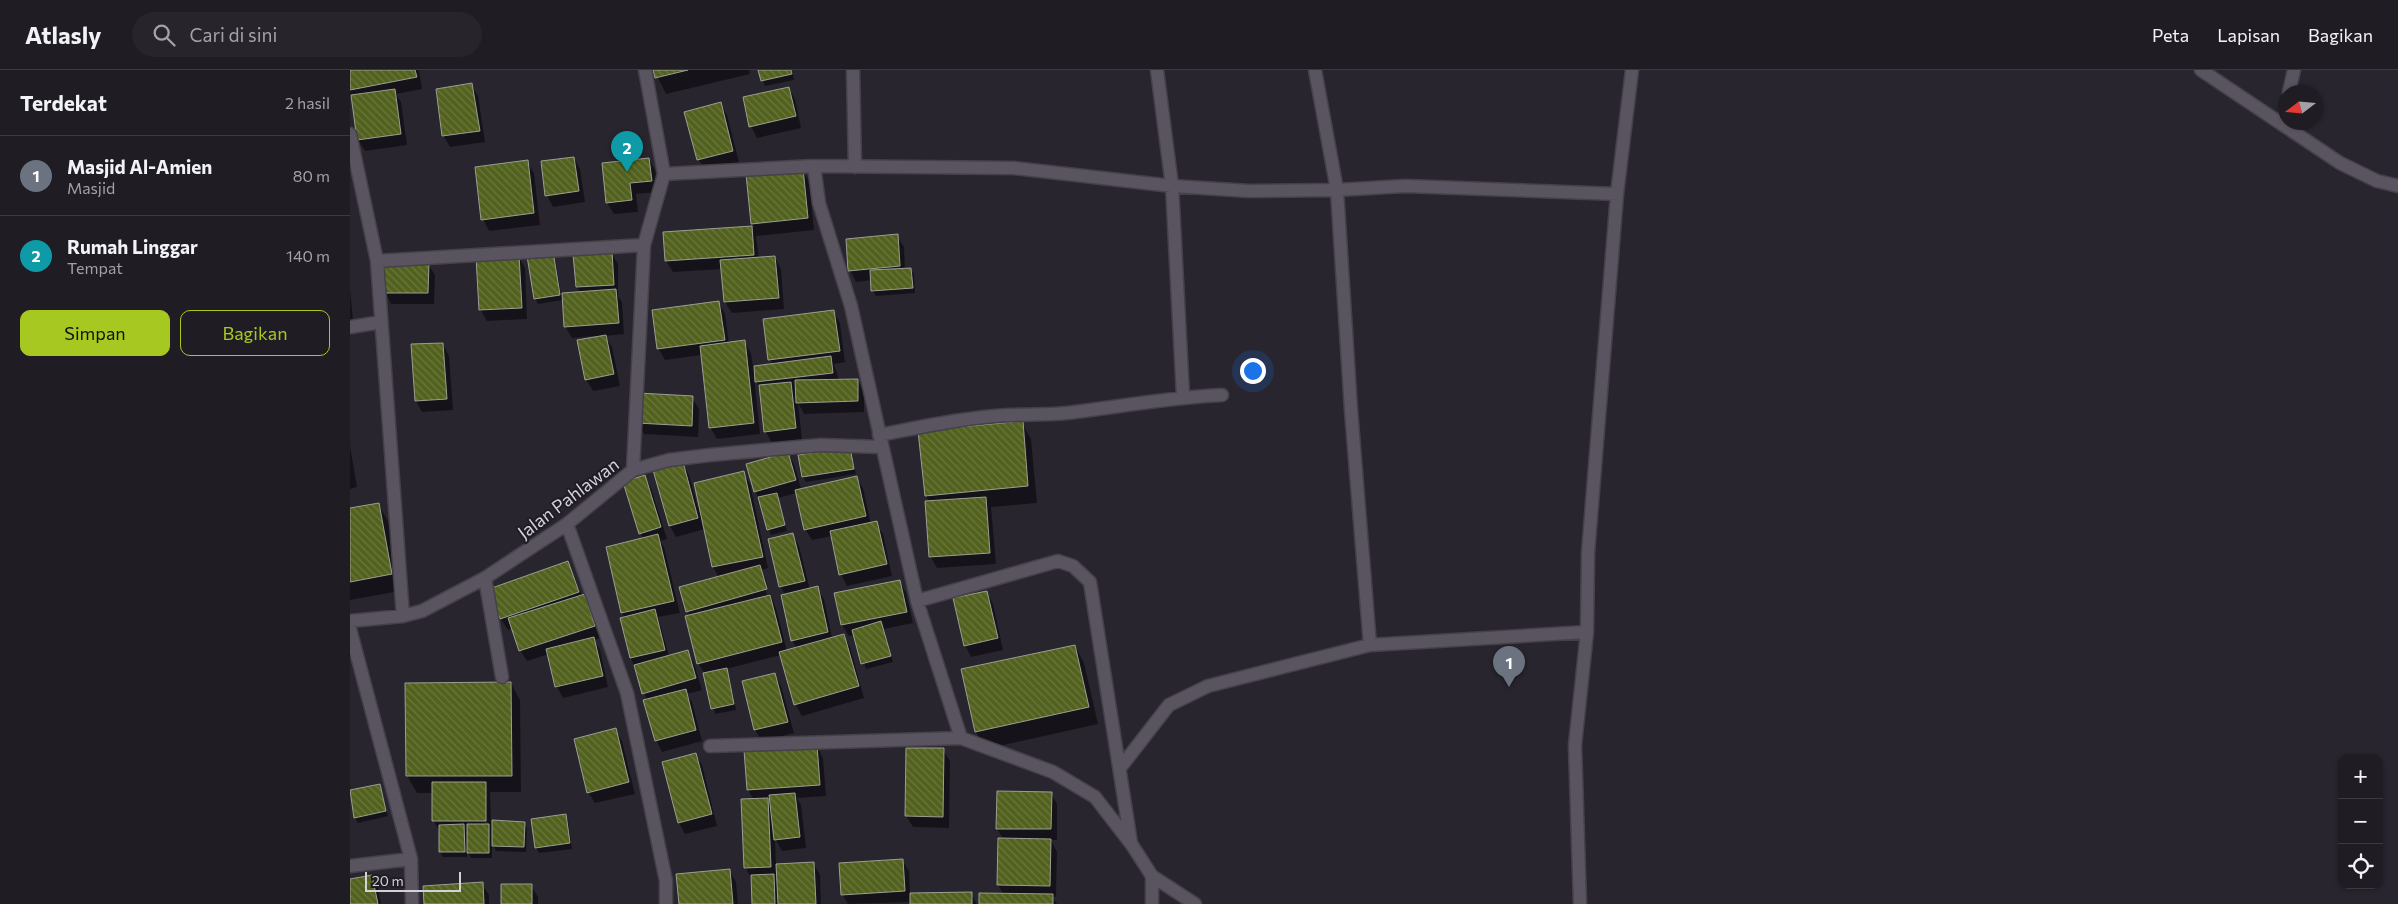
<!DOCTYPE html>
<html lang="id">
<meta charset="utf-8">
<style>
:root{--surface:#1f1c23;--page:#27252b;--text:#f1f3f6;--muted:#a1a1a6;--line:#3c3a41;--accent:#a6c821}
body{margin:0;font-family:Commissioner,sans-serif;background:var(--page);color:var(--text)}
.controls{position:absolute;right:15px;bottom:15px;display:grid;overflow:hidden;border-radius:10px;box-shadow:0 1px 4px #0004}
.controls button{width:45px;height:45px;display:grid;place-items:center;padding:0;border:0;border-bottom:1px solid var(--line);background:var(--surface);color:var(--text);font:25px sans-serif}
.compass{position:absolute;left:1928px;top:15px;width:45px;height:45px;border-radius:50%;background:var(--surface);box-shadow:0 1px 4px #0004;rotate:254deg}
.scale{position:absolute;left:15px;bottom:12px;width:96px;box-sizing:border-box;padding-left:5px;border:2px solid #d4d1d8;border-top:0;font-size:14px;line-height:18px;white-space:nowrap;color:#d4d1d8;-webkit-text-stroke:4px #201c25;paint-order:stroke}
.you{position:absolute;left:902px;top:300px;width:18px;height:18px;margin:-12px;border:4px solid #fff;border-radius:50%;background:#1a73e8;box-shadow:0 0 0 8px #1a73e833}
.badge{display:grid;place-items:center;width:32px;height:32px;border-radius:50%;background:var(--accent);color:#fff;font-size:16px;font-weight:700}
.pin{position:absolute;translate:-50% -41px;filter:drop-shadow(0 1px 2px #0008)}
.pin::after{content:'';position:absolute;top:26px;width:18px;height:15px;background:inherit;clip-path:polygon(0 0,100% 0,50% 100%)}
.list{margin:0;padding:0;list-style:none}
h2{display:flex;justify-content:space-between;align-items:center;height:65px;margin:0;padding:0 20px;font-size:21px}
h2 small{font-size:16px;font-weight:400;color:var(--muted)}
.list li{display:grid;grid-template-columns:32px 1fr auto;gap:15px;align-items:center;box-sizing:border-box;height:80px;padding:0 20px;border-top:1px solid var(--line)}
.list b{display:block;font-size:19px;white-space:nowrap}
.list p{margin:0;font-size:16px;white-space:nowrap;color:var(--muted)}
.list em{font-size:16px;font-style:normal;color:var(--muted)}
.actions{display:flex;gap:10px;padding:15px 20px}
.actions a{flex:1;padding:11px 0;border:1px solid var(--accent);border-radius:10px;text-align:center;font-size:18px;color:var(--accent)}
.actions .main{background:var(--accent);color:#111}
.icon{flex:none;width:28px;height:28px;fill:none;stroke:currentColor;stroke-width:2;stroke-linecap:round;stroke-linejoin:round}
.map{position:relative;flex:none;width:2048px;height:834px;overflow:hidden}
header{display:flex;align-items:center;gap:30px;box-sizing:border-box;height:70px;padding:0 25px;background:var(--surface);border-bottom:1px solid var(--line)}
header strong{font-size:24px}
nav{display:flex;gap:28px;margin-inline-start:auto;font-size:18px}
.search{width:350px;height:45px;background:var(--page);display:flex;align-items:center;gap:12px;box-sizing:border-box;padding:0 18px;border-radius:28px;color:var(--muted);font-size:19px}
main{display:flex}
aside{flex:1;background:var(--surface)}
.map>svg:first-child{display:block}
.shadow{fill:#0007;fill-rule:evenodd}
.building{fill:url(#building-back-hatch);stroke:#9b9f92}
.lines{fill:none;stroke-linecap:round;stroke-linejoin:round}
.minor-casing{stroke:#444149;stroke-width:15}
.minor{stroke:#595460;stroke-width:12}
.labels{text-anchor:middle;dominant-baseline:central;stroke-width:4;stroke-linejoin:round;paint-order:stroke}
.street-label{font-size:18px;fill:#d4d1d8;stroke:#201c25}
</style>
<header>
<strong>Atlasly</strong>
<div class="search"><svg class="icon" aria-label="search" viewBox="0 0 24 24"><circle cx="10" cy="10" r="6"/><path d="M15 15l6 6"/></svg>Cari di sini</div>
<nav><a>Peta</a><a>Lapisan</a><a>Bagikan</a></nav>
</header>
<main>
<aside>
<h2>Terdekat<small>2 hasil</small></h2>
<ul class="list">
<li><span class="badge" style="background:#6b7280">1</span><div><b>Masjid Al-Amien</b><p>Masjid</p></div><em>80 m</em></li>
<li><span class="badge" style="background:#0f9aa8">2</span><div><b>Rumah Linggar</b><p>Tempat</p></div><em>140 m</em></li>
</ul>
<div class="actions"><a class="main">Simpan</a><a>Bagikan</a></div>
</aside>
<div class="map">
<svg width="2048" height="834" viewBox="0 0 2048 834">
<defs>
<pattern id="building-back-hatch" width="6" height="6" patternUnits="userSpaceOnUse" patternTransform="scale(1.25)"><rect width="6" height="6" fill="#52621e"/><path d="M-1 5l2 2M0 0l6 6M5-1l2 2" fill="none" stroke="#6a773e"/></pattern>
</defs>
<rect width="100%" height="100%" fill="#29252f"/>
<path class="shadow" d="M0,0H69L72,19L46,24L51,32L57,75L15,81L8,70L0,22Z
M304,0H399L400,4L316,24Z
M409,0H442L444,10L415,16Z
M122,15L128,26L135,72L100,77L93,65Z
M439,18L445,29L451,58L407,68L401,56Z
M370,33L377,45L389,92L355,101L349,90L336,43Z
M224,88L230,99L235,132L203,137L197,125Z
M299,89L305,100L308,122L286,124L288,142L264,144L257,133L253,94Z
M177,92L184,103L190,155L139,161L133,149Z
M452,100L459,111L464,160L406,166L409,188L425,187L431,199L434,239L382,243L375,232L372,199L323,202L316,191L315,163L404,157L397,105Z
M547,166L554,177L555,200L561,199L564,205L565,223L526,226L523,221L522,210L506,212L500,200Z
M202,183L205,188L211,224L230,223L227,217L261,183L268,194V226L272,232L274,264L255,266L262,277L270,316L243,321L236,309L244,266L222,268L215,256L213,230L188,234L185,228Z
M169,187L175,198L177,249L137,251L130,239Z
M78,194L85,205L84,234H41L35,222Z
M0,219L4,261L0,262Z
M369,233L375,244L379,274L394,272L401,283L403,297L423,295L420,289L483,241L490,253L495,292L484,294L489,310H507L514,321V342L454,344L448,333L452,369L422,373L416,362L410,318L404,306L410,364L367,369L360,357L352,285L315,290L308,278Z
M93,274L99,286L103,340L72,342L66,331Z
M342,328L349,339L348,367L294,364L288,352Z
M672,353L681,369L687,433L641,437L646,494L587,498L580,486L579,432L576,426Z
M0,376L7,417L0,419Z
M499,378L506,404L456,412L453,407Z
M438,383L444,394L451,419L506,407L513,418L521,454L526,453L533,464L542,506L497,516L491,504L482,466L462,470L455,459L447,423L428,428L437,461L421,465L411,432L405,421Z
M333,393L339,405L348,438L394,403L400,414L418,498L411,500L426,538L437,581L447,579L442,570L435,525L431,517L420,470L443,465L449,476L460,520L467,518L474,529L482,568L493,565L500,577L514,628L452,646L445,634L431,585L376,599L379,605L386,640L365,644L355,604L348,593L340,546L337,541L369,508L363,497L355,459L326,467L320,456ZM412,507H415L420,524L417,525Z
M294,406L301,418L317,469L310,471L314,477L330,543L308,547L319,586L337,581L344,593L352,620L337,624L342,632L352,671L312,682L306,670L297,630L281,588L275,548L272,543L293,469L274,413Z
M28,434L38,451L50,521L0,530V439Z
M217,492L232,526L234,525L241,536L251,568L244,570L250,580L258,617L213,628L207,617L199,584L177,591L170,580L163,558L158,560L151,549L141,520Z
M550,511L556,523L563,553L534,559L543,592L516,599L505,565L499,566L492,555Z
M637,522L643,534L653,580L621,587L615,575Z
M725,576L734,593L748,654L635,679L626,662L612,600Z
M425,604L431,616L444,663L412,671L405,660L393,612Z
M161,613L170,630L171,722H140L141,752L174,753L177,758L176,782L146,781L142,774V788H121L117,781V787H93L90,782V762L83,750V723H67L57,706V614ZM133,745L140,756H137L131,746Z
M265,660L272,671L285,724L245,733L238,722Z
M467,676L473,688L476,726L447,728L451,735L456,778L432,781L425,769L426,795L464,794L470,805L471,834H404L402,809L395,797L404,730L398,720L395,682Z
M593,680L600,691L599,758L563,757L556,746Z
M345,684L352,695L367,756L335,764L329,753Z
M0,714L2,721L29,715L38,746L8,753L5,748Z
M701,723L707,734V770H701L707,782L706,827H703L707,834H630L653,824L648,815L649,769L654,770L647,759Z
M215,745L218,750L222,779L189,783L186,778L182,750Z
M552,790L559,801L560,824L621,823L627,834H561V832L498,834L492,824Z
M379,800L386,812L388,834H330Z
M21,806L28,818L31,834H0V811Z
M132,814L139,825V834H75Z
M181,815L188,827V834H152Z"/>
<path class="building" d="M0,0H65L67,7L0,20Z
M303,0H338L305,8Z
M408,0H441L442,4L411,11Z
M122,13L130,61L92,66L86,19Z
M439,17L446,46L399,57L393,27Z
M45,19L51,64L7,70L1,25Z
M371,32L383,81L347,90L334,42Z
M224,87L229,121L195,126L191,91Z
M299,88L302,111L280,113L282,130L256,133L252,93Z
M178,90L184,143L131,150L125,97Z
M453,98L458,148L401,154L396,104Z
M402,156L404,185L315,191L313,162Z
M548,164L550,196L498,201L496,169Z
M203,181L210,225L184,229L177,186Z
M262,181L264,215L226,217L223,184Z
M169,185L172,238L129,240L126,187Z
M425,186L429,228L374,232L370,190Z
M34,192H79L78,223H33Z
M561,198L563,218L521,221L520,200Z
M266,219L269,253L214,257L212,223Z
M369,231L375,270L307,279L302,240Z
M484,240L490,281L418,290L413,249Z
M256,265L264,304L235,310L227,270Z
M395,270L404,353L359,358L350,276Z
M93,273L97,329L65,331L61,274Z
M481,286L483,303L405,312L404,296Z
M508,309V331L446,333L445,310Z
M441,312L446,358L414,362L409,315Z
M288,323L343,326L342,356L287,353Z
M673,351L678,416L575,426L568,361Z
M500,377L504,399L452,407L448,385Z
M438,382L446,410L404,422L396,394Z
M333,392L348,448L319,456L303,400Z
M394,401L413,487L362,497L344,413Z
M295,405L311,457L289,464L273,412Z
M507,406L516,446L454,460L445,420Z
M427,423L435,455L417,460L408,427Z
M636,427L640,483L579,487L575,431Z
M29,433L42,504L0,512V438Z
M527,451L537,494L489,505L480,461Z
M443,463L455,511L429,517L418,469Z
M308,464L324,531L271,543L256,477Z
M218,491L229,522L150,549L139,519Z
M410,495L417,519L336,542L329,517Z
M550,510L557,542L491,555L484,523Z
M468,516L478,562L441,571L431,525Z
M637,521L648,568L614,576L603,528Z
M235,524L245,556L169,581L158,548Z
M420,525L432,572L347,594L335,546Z
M305,539L315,580L280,588L270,548Z
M531,551L541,586L511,594L502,560Z
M494,564L509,616L444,635L429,582Z
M244,567L253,606L205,617L196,579Z
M725,575L739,637L625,662L611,599Z
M338,580L346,608L292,624L284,595Z
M377,598L384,634L361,639L353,603Z
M425,603L438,652L404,660L392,611Z
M161,612L162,706H56L55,613Z
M336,619L346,660L305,671L293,630Z
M266,658L279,712L237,723L224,669Z
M467,675L470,715L397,720L394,680Z
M556,678H594L593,747L555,746Z
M346,683L362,744L328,753L312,692Z
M82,712H136V751H82Z
M30,714L36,741L4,748L0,720Z
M647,721L702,722L701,759H646Z
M445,723L450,767L424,770L419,725Z
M418,728L421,797L394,798L391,729Z
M216,744L220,773L185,778L181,749Z
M142,750L175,752L174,777L142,776Z
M114,754L115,782H89V755Z
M117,754H139V783H117Z
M648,768L701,769L700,816L647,815Z
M553,789L555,821L491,825L489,793Z
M464,792L466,834H428L426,794Z
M380,799L383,834H329L326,804Z
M424,804L425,834H402L401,805Z
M22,805L28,834H0V809Z
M133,812L134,834H74L73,816Z
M151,814H182V834H151Z
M622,822V834H560V823Z
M629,823L703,824V834H629Z"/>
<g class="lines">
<g class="minor-casing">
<path id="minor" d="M503,0L505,97
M807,0L822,116L833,326
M965,0L987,120L1001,340L1020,575
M1851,0L1990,93L2027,111L2048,116
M1939,22L1944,0
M1932,54L1936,40
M0,64L27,191L53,546
M464,96L469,133L501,236L567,531L611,668L703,702L745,727L782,775L802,806L845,834
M314,104L464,96L664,98L822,116L899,121L987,120L1055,116L1267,124
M27,191L294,175
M0,257L31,252
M529,365C572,357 616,347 660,345C680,344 698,345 717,343C769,337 820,327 872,325
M283,400L294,175L314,104L295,0
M217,454L277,623L316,811V834
M135,508L152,607
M567,531L708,491L723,496L740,512L781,773
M0,551L53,546L72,541L135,508L217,454L283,400L319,390L360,385L471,375L531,377
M0,559L61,789L62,834
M360,676L611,668
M770,698L819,635L858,616L1020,575L1237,562
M0,796L61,789
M802,834V806
M1230,834L1225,675L1237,562L1238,483L1267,124L1282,0"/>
</g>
<use href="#minor" class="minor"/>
</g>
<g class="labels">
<g class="street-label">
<text transform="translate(218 428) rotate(-37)">Jalan Pahlawan</text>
</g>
</g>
</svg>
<div class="controls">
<button>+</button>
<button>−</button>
<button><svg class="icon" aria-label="locate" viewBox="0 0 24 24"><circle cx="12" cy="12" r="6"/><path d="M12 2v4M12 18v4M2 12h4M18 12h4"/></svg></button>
</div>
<svg class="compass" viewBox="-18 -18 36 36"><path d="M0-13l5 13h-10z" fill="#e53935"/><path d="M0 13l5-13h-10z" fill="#a1a1a6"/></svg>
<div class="scale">20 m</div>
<div class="you"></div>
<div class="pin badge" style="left:1159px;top:617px;background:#6b7280">1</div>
<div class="pin badge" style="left:277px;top:102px;background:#0f9aa8">2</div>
</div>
</main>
